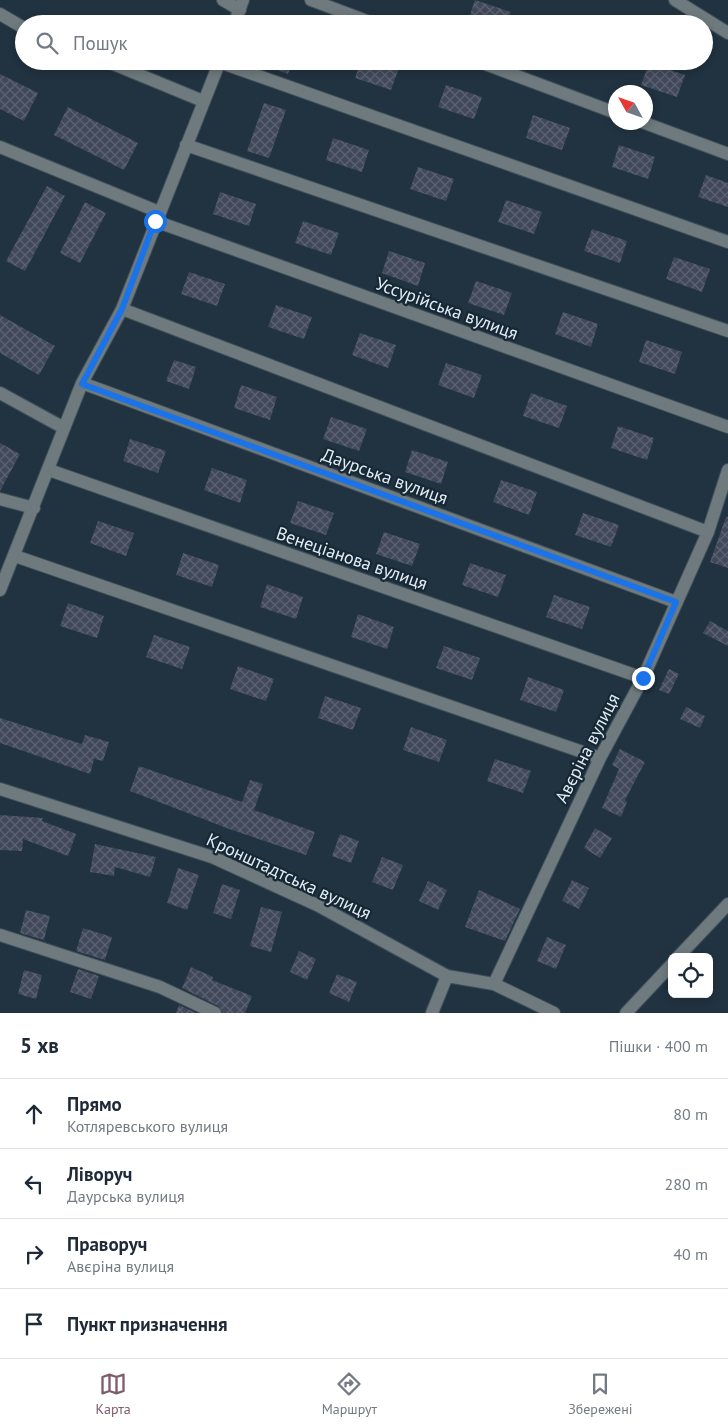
<!DOCTYPE html>
<html lang="uk">
<meta charset="utf-8">
<style>
:root{--surface:#fff;--page:#f2f2f3;--text:#1f2937;--muted:#747a83;--line:#e0e1e3;--accent:#7e5c6d}
body{margin:0;font-family:"PT Sans",sans-serif;background:var(--page);color:var(--text)}
.controls{position:absolute;right:15px;bottom:15px;display:grid;overflow:hidden;border-radius:8px;box-shadow:0 2px 8px #0003}
.controls button{width:45px;height:45px;display:grid;place-items:center;padding:0;border:0;border-bottom:1px solid var(--line);background:var(--surface);color:var(--text);font:25px sans-serif}
.compass{position:absolute;left:608px;top:85px;width:45px;height:45px;border-radius:50%;background:var(--surface);box-shadow:0 2px 8px #0003;rotate:310deg}
.stop{position:absolute;width:15px;height:15px;margin:-11px;border:4px solid #1a73e8;border-radius:50%;background:#fff}
.stop.end{background:#1a73e8;border-color:#fff;box-shadow:0 1px 5px #0008}
.list{margin:0;padding:0;list-style:none}
h2{display:flex;justify-content:space-between;align-items:center;height:65px;margin:0;padding:0 20px;font-size:21px}
h2 small{font-size:16px;font-weight:400;color:var(--muted)}
.list li{display:grid;grid-template-columns:32px 1fr auto;gap:15px;align-items:center;box-sizing:border-box;height:70px;padding:0 20px;border-top:1px solid var(--line)}
.list b{display:block;font-size:19px;white-space:nowrap}
.list p{margin:0;font-size:16px;white-space:nowrap;color:var(--muted)}
.list em{font-size:16px;font-style:normal;color:var(--muted)}
.icon{flex:none;width:28px;height:28px;fill:none;stroke:currentColor;stroke-width:2;stroke-linecap:round;stroke-linejoin:round}
.map{position:relative;flex:none;width:728px;height:1013px;overflow:hidden}
.search{position:absolute;background:var(--surface);box-shadow:0 2px 8px #0003;left:15px;right:15px;top:15px;height:55px;display:flex;align-items:center;gap:12px;box-sizing:border-box;padding:0 18px;border-radius:28px;color:var(--muted);font-size:19px}
.sheet{height:345px;background:var(--surface)}
nav{display:flex;justify-content:space-around;align-items:center;box-sizing:border-box;height:70px;border-top:1px solid var(--line);background:var(--surface);font-size:14px;color:var(--muted)}
nav a{display:grid;justify-items:center;gap:2px}
nav .on{color:var(--accent)}
.map>svg:first-child{display:block}
.building{fill:url(#building-cross-hatch)}
.lines{fill:none;stroke-linecap:round;stroke-linejoin:round}
.minor-casing{stroke:#40505d;stroke-width:14}
.minor{stroke:#6e7a7d;stroke-width:12}
.route{stroke:#1a73e8;stroke-width:6}
.labels{text-anchor:middle;dominant-baseline:central;stroke-width:4.5;stroke-linejoin:round;paint-order:stroke}
.street-label{font-size:18px;fill:#e1ecf4;stroke:#172835}
</style>
<div class="map">
<svg width="728" height="1013" viewBox="0 0 728 1013">
<defs>
<pattern id="building-cross-hatch" width="8" height="8" patternUnits="userSpaceOnUse" patternTransform="scale(1.25)"><rect width="8" height="8" fill="#40485a"/><path d="M0 0l8 8M0 8l8-8" fill="none" stroke="#5b6372"/></pattern>
</defs>
<rect width="100%" height="100%" fill="#213240"/>
<path class="building" d="M475,0L511,12L507,24H467Z
M256,61H293L288,74Z
M361,61H378L399,68L391,90L355,78Z
M649,63L685,75L677,97L641,85Z
M0,74L38,93L24,121L0,109Z
M446,85L482,97L474,119L438,107Z
M264,103L286,110L269,158L247,151Z
M68,107L138,143L124,170L54,135Z
M533,115L570,128L562,150L526,138Z
M333,138L369,150L362,172L326,160Z
M619,145L655,157L648,179L612,167Z
M418,167L454,179L446,201L410,189Z
M706,175L728,183V207L698,197Z
M47,186L65,196L25,271L6,261Z
M220,192L256,204L249,226L213,214Z
M506,200L542,212L534,234L498,222Z
M85,202L106,213L80,263L60,253Z
M303,221L339,233L331,255L295,243Z
M592,229L627,241L620,263L584,251Z
M389,251L425,263L418,286L382,273Z
M674,257L710,269L702,292L666,279Z
M189,272L225,284L217,306L181,294Z
M476,281L512,293L504,315L468,303Z
M276,305L312,317L304,339L268,327Z
M563,312L598,324L591,347L555,334Z
M0,315L55,346L39,375L0,353Z
M360,333L396,345L388,368L352,355Z
M646,340L682,352L675,374L639,362Z
M174,360L196,367L189,389L166,381Z
M446,363L482,375L474,398L438,385Z
M241,385L277,397L270,420L234,408Z
M531,393L567,406L559,428L523,416Z
M331,417L367,429L359,451L323,439Z
M618,426L654,438L647,460L611,448Z
M130,439L166,451L158,473L123,461Z
M0,443L20,454L0,491Z
M412,450L448,462L441,484L405,472Z
M212,468L247,480L240,503L204,490Z
M501,480L537,492L529,515L493,502Z
M298,501L334,513L326,535L290,523Z
M583,513L619,525L611,547L575,535Z
M726,517H728V568L710,562Z
M98,521L134,533L126,556L90,543Z
M384,532L420,544L412,566L376,554Z
M183,553L219,565L212,587L176,575Z
M470,563L506,575L498,597L462,585Z
M267,584L303,597L296,619L260,607Z
M554,595L590,607L582,629L546,617Z
M68,603L104,616L97,638L60,626Z
M358,614L394,627L387,649L351,637Z
M710,621L728,631V646L703,633Z
M154,635L190,647L182,669L146,657Z
M444,646L480,658L472,680L436,668Z
M238,666L274,679L266,701L230,689Z
M669,669L679,674L669,694L659,690Z
M528,677L564,690L556,712L520,700Z
M325,696L361,708L353,730L318,718Z
M686,707L705,716L700,728L680,719Z
M0,718L82,744L85,735L109,742L103,761L94,759L90,774L0,743Z
M411,727L447,740L439,762L403,750Z
M620,749L645,762L625,800L627,802L621,817L602,808L619,769L612,765Z
M495,759L531,771L523,793L487,781Z
M139,766L242,802L250,780L263,784L254,810L315,832L306,855L232,830L130,791Z
M0,815L43,818L42,821L76,834L68,856L23,839L22,851L0,850Z
M595,828L612,838L600,858L584,848Z
M340,834L359,841L351,863L332,856Z
M95,844L156,857L150,877L115,867L114,876L90,872Z
M382,857L403,865L393,890L372,882Z
M178,868L199,875L187,910L167,903Z
M572,880L589,888L579,909L562,901Z
M428,881L447,890L438,910L419,901Z
M222,884L240,890L231,919L213,913Z
M479,890L520,909L505,941L465,927Z
M261,907L282,912L271,952L250,946Z
M26,910L50,916L44,940L20,933Z
M83,928L112,937L105,960L76,951Z
M547,937L566,945L556,969L537,961Z
M299,951L316,959L307,980L290,972Z
M191,967L213,977L212,980L252,996L245,1013H223L218,1006L182,988Z
M78,969L99,976L91,999L70,992Z
M24,970L42,975L36,999L18,994Z
M337,974L357,982L349,1002L329,993Z
M179,1005L196,1013H176Z"/>
<g class="lines">
<g class="minor-casing">
<path id="minor" d="M223,0L240,10
M311,0L375,24
M675,0L728,33
M0,14L24,28
M234,24L243,0
M106,61L203,101
M477,61L616,113
M219,62L728,242
M642,122L728,154
M186,145L728,331
M0,147L159,212
M155,221L728,427
M122,309L708,532
M82,383L676,602
M0,393L64,428
M49,470L643,678
M0,499L34,508
M15,556L600,758
M0,590L82,383L122,309L220,61
M0,789L212,857L319,906L447,976L494,984L554,1013
M0,935L160,987L215,1013
M678,957L728,904
M494,984L600,758L643,678L708,532L728,470
M432,1013L447,976
M626,1013L672,964"/>
</g>
<use href="#minor" class="minor"/>
</g>
<g class="lines">
<path class="route" d="M155,221L122,309L82,384L676,602L643,678"/>
</g>
<g class="labels">
<g class="street-label">
<text transform="translate(447 308) rotate(20)">Уссурійська вулиця</text>
<text transform="translate(385 476) rotate(20)">Даурська вулиця</text>
<text transform="translate(352 558) rotate(19)">Венеціанова вулиця</text>
<text transform="translate(587 748) rotate(-63)">Авєріна вулиця</text>
<text transform="translate(289 876) rotate(25)">Кронштадтська вулиця</text>
</g>
</g>
</svg>
<div class="controls">
<button><svg class="icon" aria-label="locate" viewBox="0 0 24 24"><circle cx="12" cy="12" r="6"/><path d="M12 2v4M12 18v4M2 12h4M18 12h4"/></svg></button>
</div>
<svg class="compass" viewBox="-18 -18 36 36"><path d="M0-13l5 13h-10z" fill="#e53935"/><path d="M0 13l5-13h-10z" fill="#747a83"/></svg>
<div class="stop" style="left:155px;top:221px"></div>
<div class="stop end" style="left:643px;top:678px"></div>
<div class="search"><svg class="icon" aria-label="search" viewBox="0 0 24 24"><circle cx="10" cy="10" r="6"/><path d="M15 15l6 6"/></svg>Пошук</div>
</div>
<section class="sheet">
<h2>5 хв<small>Пішки · 400 m</small></h2>
<ul class="list">
<li><svg class="icon" aria-label="ahead" viewBox="0 0 24 24"><path d="M12 20V5M6 11l6-6 6 6"/></svg><div><b>Прямо</b><p>Котляревського вулиця</p></div><em>80 m</em></li>
<li><svg class="icon" aria-label="left" viewBox="0 0 24 24"><path d="M17 20v-9H6M10 6l-5 5 5 5"/></svg><div><b>Ліворуч</b><p>Даурська вулиця</p></div><em>280 m</em></li>
<li><svg class="icon" aria-label="right" viewBox="0 0 24 24"><path d="M7 20v-9h11M14 6l5 5-5 5"/></svg><div><b>Праворуч</b><p>Авєріна вулиця</p></div><em>40 m</em></li>
<li><svg class="icon" aria-label="arrive" viewBox="0 0 24 24"><path d="M6 21V4h12l-3 4 3 4H6"/></svg><div><b>Пункт призначення</b></div></li>
</ul>
</section>
<nav>
<a class="on"><svg class="icon" aria-label="map" viewBox="0 0 24 24"><path d="M3 6l6-2 6 2 6-2v14l-6 2-6-2-6 2zM9 4v14M15 6v14"/></svg>Карта</a>
<a><svg class="icon" aria-label="directions" viewBox="0 0 24 24"><path d="M12 3l9 9-9 9-9-9zM9 14v-3h6M13 9l2 2-2 2"/></svg>Маршрут</a>
<a><svg class="icon" aria-label="saved" viewBox="0 0 24 24"><path d="M7 4h10v16l-5-4-5 4z"/></svg>Збережені</a>
</nav>
